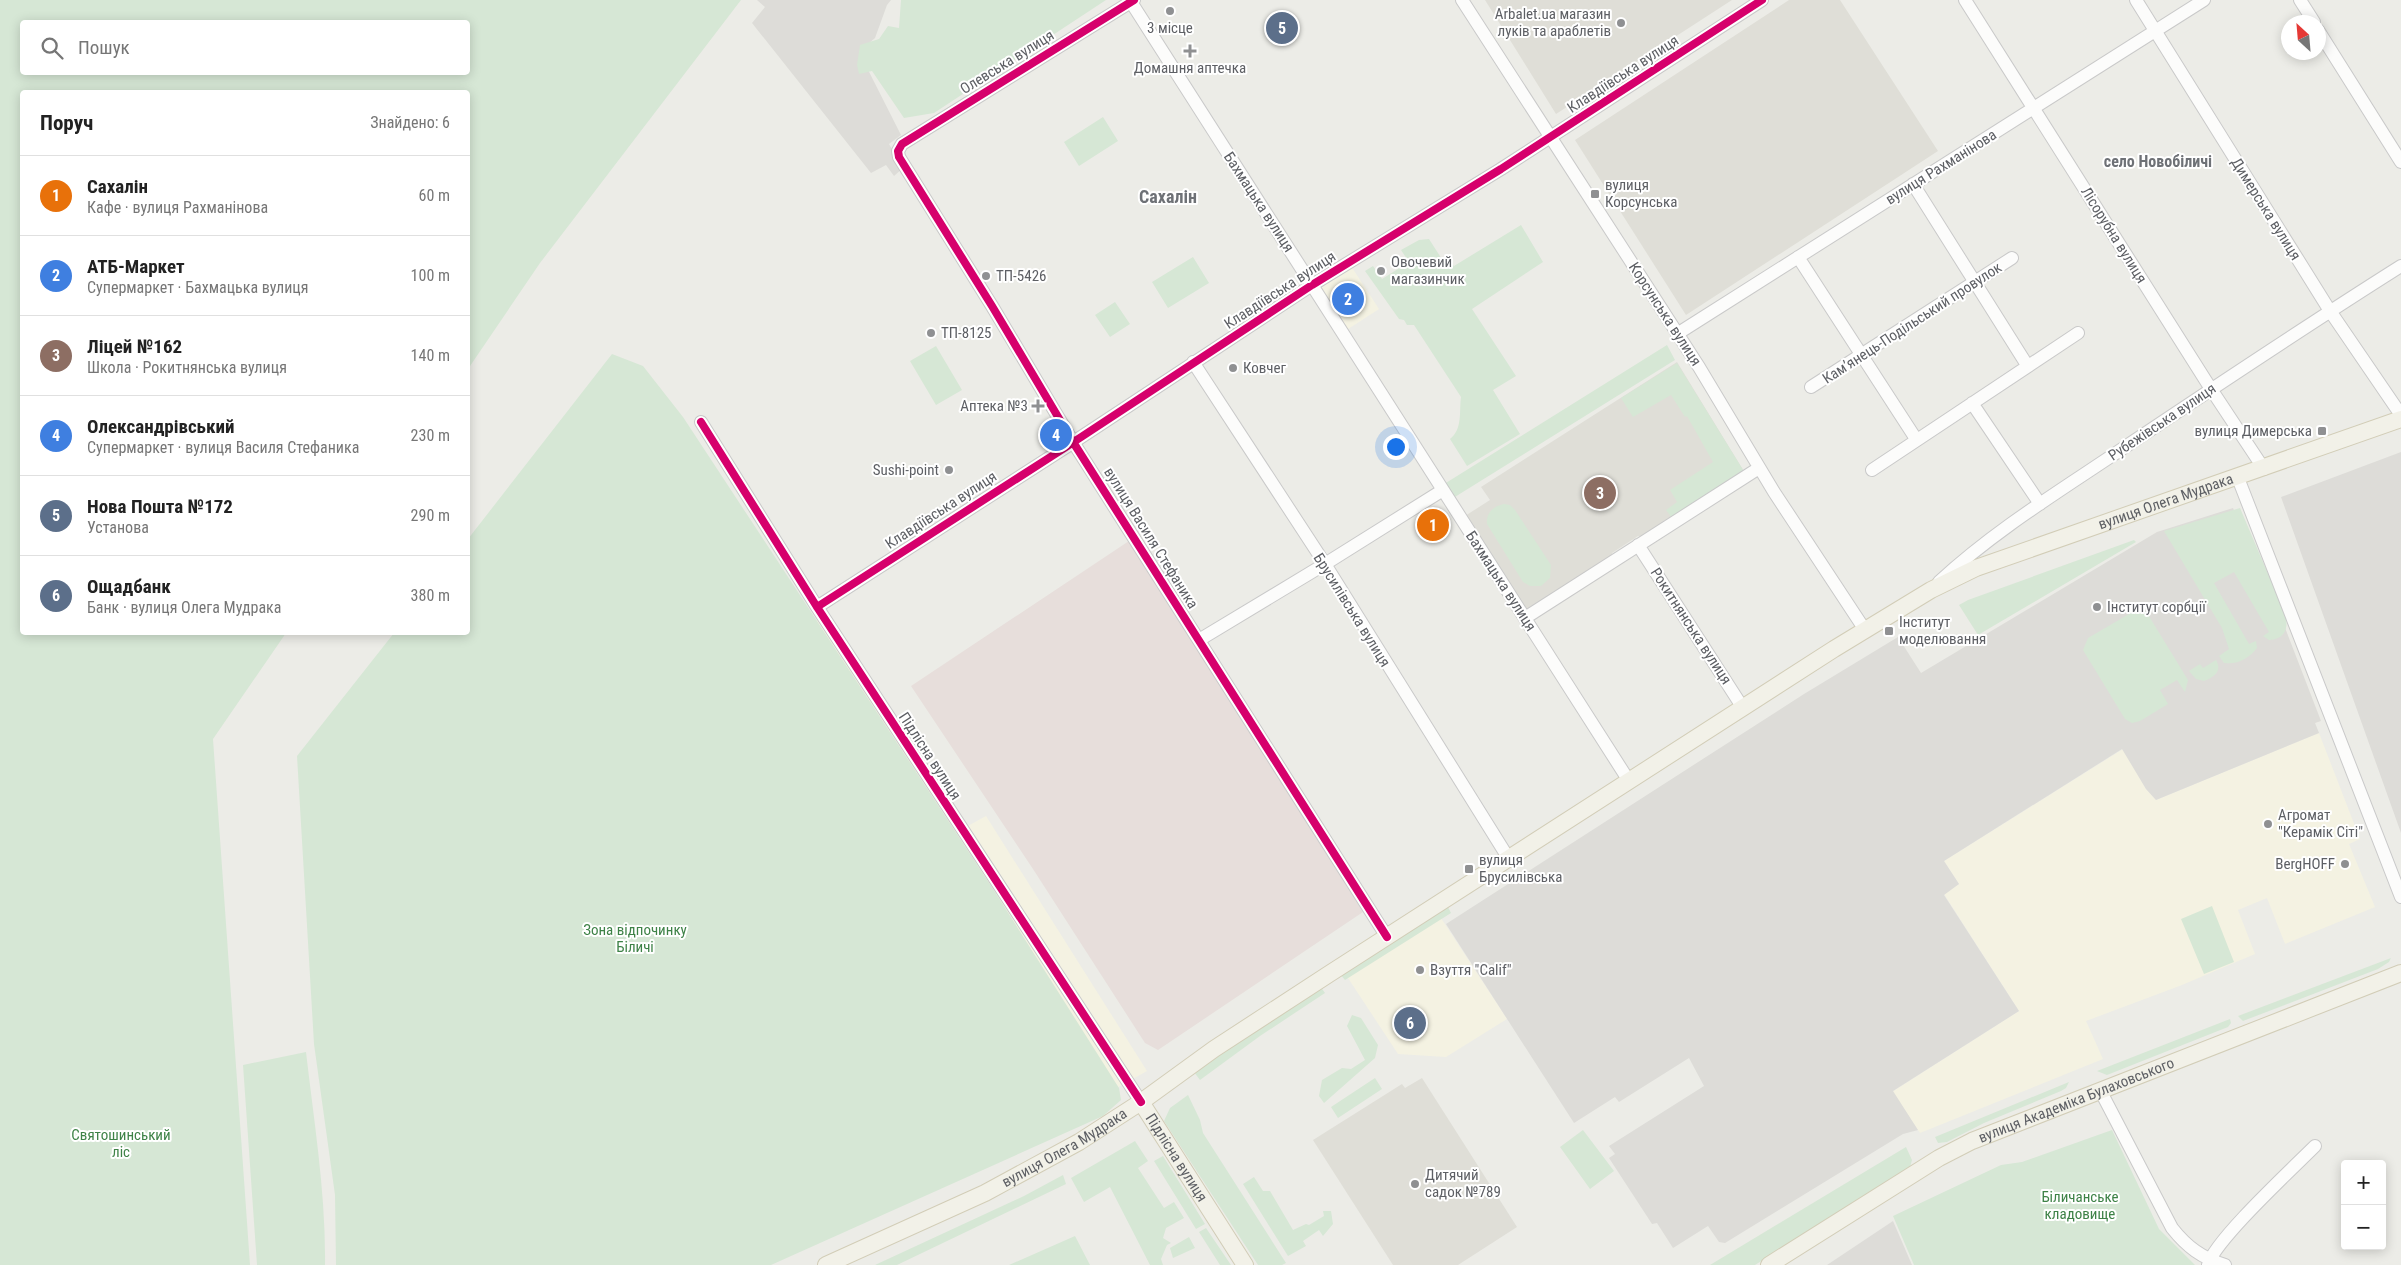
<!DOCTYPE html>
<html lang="uk">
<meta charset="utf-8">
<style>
:root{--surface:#fff;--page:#f6f6f6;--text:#222;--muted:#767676;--line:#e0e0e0;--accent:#2563eb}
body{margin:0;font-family:"Roboto Condensed",sans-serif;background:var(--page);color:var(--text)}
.controls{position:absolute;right:15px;bottom:15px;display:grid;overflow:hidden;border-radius:5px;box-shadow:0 2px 12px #0003}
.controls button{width:45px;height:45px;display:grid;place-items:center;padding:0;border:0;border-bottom:1px solid var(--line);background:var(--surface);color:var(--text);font:25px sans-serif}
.compass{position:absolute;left:2281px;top:15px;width:45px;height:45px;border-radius:50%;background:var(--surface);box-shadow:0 2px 12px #0003;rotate:334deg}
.you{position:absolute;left:1395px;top:446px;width:18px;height:18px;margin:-12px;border:4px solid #fff;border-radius:50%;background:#1a73e8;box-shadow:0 0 0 8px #1a73e833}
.badge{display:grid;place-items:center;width:32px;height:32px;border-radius:50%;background:var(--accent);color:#fff;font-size:16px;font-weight:700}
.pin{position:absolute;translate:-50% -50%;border:2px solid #fff;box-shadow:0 1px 5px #0006}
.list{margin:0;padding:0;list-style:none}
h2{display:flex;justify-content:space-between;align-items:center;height:65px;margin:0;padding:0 20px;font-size:21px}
h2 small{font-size:16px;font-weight:400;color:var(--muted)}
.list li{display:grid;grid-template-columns:32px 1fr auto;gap:15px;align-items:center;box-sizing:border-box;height:80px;padding:0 20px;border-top:1px solid var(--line)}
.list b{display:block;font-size:19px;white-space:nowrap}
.list p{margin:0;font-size:16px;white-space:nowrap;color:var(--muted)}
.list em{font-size:16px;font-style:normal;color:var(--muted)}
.icon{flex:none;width:28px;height:28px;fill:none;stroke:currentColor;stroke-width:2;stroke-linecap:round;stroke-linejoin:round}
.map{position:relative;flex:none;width:2401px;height:1265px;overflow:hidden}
.search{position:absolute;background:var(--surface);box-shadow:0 2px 12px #0003;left:20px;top:20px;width:450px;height:55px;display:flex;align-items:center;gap:12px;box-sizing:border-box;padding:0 18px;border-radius:5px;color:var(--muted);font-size:19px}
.panel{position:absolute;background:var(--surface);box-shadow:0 2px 12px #0003;left:20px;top:90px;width:450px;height:545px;border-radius:5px}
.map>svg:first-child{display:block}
.commercial{fill:#f4f2e2}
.industrial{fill:#dddcd8}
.education{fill:#dfded7}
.medical{fill:#e7dedb}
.green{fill:#d6e7d5;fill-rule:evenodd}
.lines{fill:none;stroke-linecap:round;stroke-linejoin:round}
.minor-casing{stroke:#c9c9c9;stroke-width:14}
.major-casing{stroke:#d2cdb7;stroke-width:18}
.minor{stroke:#fcfcfb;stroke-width:12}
.major{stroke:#f2f1e8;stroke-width:16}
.cycleway-casing{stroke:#fff;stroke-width:11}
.cycleway{stroke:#d6006c;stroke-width:8}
.poi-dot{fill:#8f9092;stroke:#fff;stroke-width:2}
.labels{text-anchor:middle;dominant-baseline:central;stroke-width:4;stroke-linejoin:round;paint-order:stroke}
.poi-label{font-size:15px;fill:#5d5f64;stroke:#fff;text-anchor:start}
.street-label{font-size:15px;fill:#5d5f64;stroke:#fff}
.park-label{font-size:15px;fill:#3e8247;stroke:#fff}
.neighbourhood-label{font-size:16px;font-weight:bold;fill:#6e7176;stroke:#fff}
.quarter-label{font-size:18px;font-weight:bold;fill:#6e7176;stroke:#fff}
</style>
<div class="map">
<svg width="2401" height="1265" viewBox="0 0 2401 1265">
<rect width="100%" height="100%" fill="#ecece7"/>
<path class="commercial" d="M1351,266L1379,309L1345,331L1318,286Z
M829,614L966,827L986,816L1147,1071L1113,1090L812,623Z
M2319,733L2360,839L2349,844L2375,907L2285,944L2267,898L2238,910L2255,954L2182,985L2086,1021L2103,1059L1920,1133L1892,1092L2019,1011L1944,894L1959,884L1944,861L2123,749L2146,789L2156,800Z
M1439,915L1507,1019L1446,1057L1398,1054L1346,975Z"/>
<path class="industrial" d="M757,0H891L887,5L875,38L859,52L901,135L889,144L903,168L894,176L886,165L871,173L752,23L765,7Z
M2401,452V833L2281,497Z
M2233,508L2284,625L2321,721L2315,723L2319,733L2156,800L2146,789L2122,749L1944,861L1959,884L1944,895L2019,1011L1893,1091L1918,1130L1903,1134L1725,1243L1719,1242L1708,1226L1673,1248L1657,1223L1652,1224L1609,1158L1615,1154L1609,1146L1704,1086L1689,1058L1619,1102L1615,1097L1574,1123L1446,924L1804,694L1898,637L1921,673L2157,532Z
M1893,1221L1912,1265H1827Z"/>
<path class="education" d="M1485,0H1732L1556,114Z
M1789,0H1840L1938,151L1686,315L1575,140Z
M1677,362L1745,473L1643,537L1638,536L1612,553V557L1527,612L1465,516L1490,500L1481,487Z
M1422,1078L1517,1227L1458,1265H1393L1313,1140L1402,1084L1405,1088Z"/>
<path class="medical" d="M1129,541L1363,912L1158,1050L1145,1043L1033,869L911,686Z"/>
<path class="green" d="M0,0H741L540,263L468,369V92H22V632L286,633L213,739L250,1265H0ZM468,22V72H22V22Z
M901,0H1106L934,113L904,118L872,71L859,74L857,65L860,45L879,39L888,26L899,28Z
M1103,117L1118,141L1079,166L1064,142Z
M1521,225L1543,262L1472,309L1516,376L1493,390L1520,434L1467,466L1450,439C1463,429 1459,411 1461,397L1414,325H1407L1404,320L1399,319L1365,271L1373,266L1382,279L1409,262L1401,250L1419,240L1429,239L1447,267L1452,264L1454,266Z
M1193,257L1209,283L1168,308L1152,282Z
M1115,302L1130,324L1110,337L1095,315Z
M1667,345L1675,360L1450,500L1441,486Z
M936,346L962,390L936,405L910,361Z
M612,354L643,366L683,417L995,892L1119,1088L1121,1100L1103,1116L771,1265H336L335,1195L314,1044L297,756L394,633L468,632V539Z
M1677,363L1745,473L1672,518L1666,510L1677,502L1670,490L1713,462L1687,416L1685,417L1671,395L1633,417L1621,398Z
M1504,504L1510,505L1515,510L1551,565L1550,578L1541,586H1530L1523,582L1487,524C1486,513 1493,506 1504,504Z
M2240,508L2286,616C2288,629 2285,639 2269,640L2263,636L2269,632L2234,572L2214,583L2249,644L2256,641L2257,648C2249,658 2238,665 2224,663L2219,656L2229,649L2222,628L2164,531Z
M2134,540L2136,542L1978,635L1959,605L1968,600Z
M2136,610L2147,613L2188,680L2185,692L2177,680L2160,690L2168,704L2140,721L2132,723L2125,719L2083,650L2088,638Z
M2216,660C2223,672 2213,677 2204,681L2196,679L2189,671L2200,664L2203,668Z
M1446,903L1451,913L1345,980L1339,973Z
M2212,906L2234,962L2204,974L2181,919Z
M2391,958L2389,962L2378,969L2243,1021L2238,1016Z
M1320,986L1325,993L1260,1036L1200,1080L1194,1072Z
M1352,1015L1361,1018L1378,1045L1375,1058L1324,1103L1319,1096L1322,1080L1342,1068L1351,1069L1365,1060L1347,1026Z
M2230,1019L2231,1023L2228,1027L2107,1075L2097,1071Z
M306,1052C314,1122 326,1194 325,1265H257L243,1065Z
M1375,1078L1382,1089L1338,1118L1331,1107Z
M2069,1082L2066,1088L2061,1091L1984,1123L1947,1142L1938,1143L1935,1137Z
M1188,1095L1200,1120L1203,1133L1286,1263L1282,1265H1258L1164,1121L1170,1108Z
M1583,1130L1614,1171L1590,1189L1560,1147Z
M2112,1130L2159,1229L2195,1265H1914L1893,1216L2001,1165L2022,1162Z
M1135,1141L1148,1161L1138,1168L1164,1208L1174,1202L1184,1218L1166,1228L1163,1238L1171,1243L1167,1245L1161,1259L1163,1265H1150L1110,1187L1084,1202L1071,1178Z
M1906,1147L1912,1160L1910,1167L1755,1265H1710Z
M1163,1156L1205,1224L1196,1229L1154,1161Z
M1063,1175L1066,1184L897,1265H875L1024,1196Z
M1254,1177L1263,1191H1270L1293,1230L1306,1224L1309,1225L1324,1216L1323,1211H1331L1333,1224L1323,1236L1319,1230L1303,1241L1306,1246L1288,1256L1243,1184Z
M1206,1228L1231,1265H1220L1199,1232Z
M1075,1236L1090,1265H1009Z
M1189,1237L1195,1248L1173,1258L1170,1248Z"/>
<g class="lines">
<g class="minor-casing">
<path id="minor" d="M1134,0L902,144L898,151L899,157L992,306L1073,442L1387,937
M1462,0L1699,367L1774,492L1865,630
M1965,0L2211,389L2264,469
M2136,0L2330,311L2401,415
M2300,0L2314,22
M1131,2L1629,781
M2318,30L2401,162
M1913,184L2027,365
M1798,257L1916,439
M1677,334L2204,0
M1193,362L1325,564L1509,859
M1811,387L2012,258
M1972,403L2040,504
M701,422L817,607L1141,1102
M1872,470L2078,333
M2238,478L2401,897
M1638,545L1743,708
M1939,582C1994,531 2058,492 2119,451C2213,388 2306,326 2401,266
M817,607L1066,447L1312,285L1501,169L1762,0
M1525,618L1759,468
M1199,640L1325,564L1443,490
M2100,1090L2172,1228C2187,1247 2202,1258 2225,1265
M2208,1265C2214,1241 2293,1168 2315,1146"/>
</g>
<g class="major-casing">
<g id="major">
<path id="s1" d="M1141,1102L1245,1265"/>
<path id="s2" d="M826,1265L985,1193L1079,1142L1141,1102L1214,1049L1329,974L1834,649L1931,590L1976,568L2401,419"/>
<path id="s3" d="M1769,1265L1939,1158L1972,1141L2401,973"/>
</g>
</g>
<use href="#minor" class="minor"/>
<use href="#major" class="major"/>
<g class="cycleway-casing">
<path id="cycleway" d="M1134,0L902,144L898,151L899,157L992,306L1073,442L1387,937
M701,422L817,607L1141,1102
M817,607L1066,447L1312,285L1501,169L1762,0"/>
</g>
<use href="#cycleway" class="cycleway"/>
</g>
<g class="poi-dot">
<circle cx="1170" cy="11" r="5"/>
<circle cx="1621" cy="23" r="5"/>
<path d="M1187.5 43.5h5v5h5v5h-5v5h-5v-5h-5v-5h5z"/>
<rect x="1590" y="189" width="10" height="10" rx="2.5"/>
<circle cx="1381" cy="271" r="5"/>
<circle cx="986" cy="276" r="5"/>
<circle cx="931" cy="333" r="5"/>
<circle cx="1233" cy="368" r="5"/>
<path d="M1035.5 398.5h5v5h5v5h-5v5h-5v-5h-5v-5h5z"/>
<rect x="2317" y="426" width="10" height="10" rx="2.5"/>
<circle cx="949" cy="470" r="5"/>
<circle cx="2097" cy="607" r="5"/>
<rect x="1884" y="626" width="10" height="10" rx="2.5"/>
<circle cx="2268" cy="824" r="5"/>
<circle cx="2345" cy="864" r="5"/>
<rect x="1464" y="864" width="10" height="10" rx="2.5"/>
<circle cx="1420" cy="970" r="5"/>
<circle cx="1415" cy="1184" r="5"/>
</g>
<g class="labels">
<g class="poi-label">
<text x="1611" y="14" text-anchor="end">Arbalet.ua магазин<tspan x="1611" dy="17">луків та араблетів</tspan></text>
<text x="1170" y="28" text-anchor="middle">3 місце</text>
<text x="1190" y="68" text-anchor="middle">Домашня аптечка</text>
<text x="1605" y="185">вулиця<tspan x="1605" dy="17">Корсунська</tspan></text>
<text x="1391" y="262">Овочевий<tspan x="1391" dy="17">магазинчик</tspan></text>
<text x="996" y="276">ТП-5426</text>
<text x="941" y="333">ТП-8125</text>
<text x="1243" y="368">Ковчег</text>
<text x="1028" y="406" text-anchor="end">Аптека №3</text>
<text x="2312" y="431" text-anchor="end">вулиця Димерська</text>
<text x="939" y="470" text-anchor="end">Sushi-point</text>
<text x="2107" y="607">Інститут сорбції</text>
<text x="1899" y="622">Інститут<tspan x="1899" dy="17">моделювання</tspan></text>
<text x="2278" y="815">Агромат<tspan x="2278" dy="17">"Керамік Сіті"</tspan></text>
<text x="1479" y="860">вулиця<tspan x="1479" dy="17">Брусилівська</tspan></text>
<text x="2335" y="864" text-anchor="end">BergHOFF</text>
<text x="1430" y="970">Взуття "Calif"</text>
<text x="1425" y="1175">Дитячий<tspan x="1425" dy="17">садок №789</tspan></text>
</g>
<g class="street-label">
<text transform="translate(1007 62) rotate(-32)">Олевська вулиця</text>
<text transform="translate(1623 74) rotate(-33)">Клавдіївська вулиця</text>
<text transform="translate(1941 167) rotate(-32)">вулиця Рахманінова</text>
<text transform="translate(1259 202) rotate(57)">Бахмацька вулиця</text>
<text transform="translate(2266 209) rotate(58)">Димерська вулиця</text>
<text transform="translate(2114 235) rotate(58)">Лісорубна вулиця</text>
<text transform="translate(1280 290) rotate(-33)">Клавдіївська вулиця</text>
<text transform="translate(1665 314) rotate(57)">Корсунська вулиця</text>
<text transform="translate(1912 323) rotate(-33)">Камʼянець-Подільський провулок</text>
<text transform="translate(2162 422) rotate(-34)">Рубежівська вулиця</text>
<text stroke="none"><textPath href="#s2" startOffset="1548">вулиця Олега Мудрака</textPath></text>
<text transform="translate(941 510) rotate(-33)">Клавдіївська вулиця</text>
<text transform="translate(1151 538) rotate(58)">вулиця Василя Стефаника</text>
<text transform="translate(1501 581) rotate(57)">Бахмацька вулиця</text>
<text transform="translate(1352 610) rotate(58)">Брусилівська вулиця</text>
<text transform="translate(1691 626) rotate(57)">Рокитнянська вулиця</text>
<text transform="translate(930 756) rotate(57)">Підлісна вулиця</text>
<text stroke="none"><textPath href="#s3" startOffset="350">вулиця Академіка Булаховського</textPath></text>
<text stroke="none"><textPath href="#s2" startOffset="266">вулиця Олега Мудрака</textPath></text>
<text stroke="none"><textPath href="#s1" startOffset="66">Підлісна вулиця</textPath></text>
</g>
<g class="park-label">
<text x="635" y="930">Зона відпочинку<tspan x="635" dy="17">Біличі</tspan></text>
<text x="121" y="1135">Святошинський<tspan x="121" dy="17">ліс</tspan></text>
<text x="2080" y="1197">Біличанське<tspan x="2080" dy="17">кладовище</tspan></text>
</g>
<g class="neighbourhood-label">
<text x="2158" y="161">село Новобіличі</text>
</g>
<g class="quarter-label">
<text x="1168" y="196">Сахалін</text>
</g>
</g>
</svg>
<div class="controls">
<button>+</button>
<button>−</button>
</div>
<svg class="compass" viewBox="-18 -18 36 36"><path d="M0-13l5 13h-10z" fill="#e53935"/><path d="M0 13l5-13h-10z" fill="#767676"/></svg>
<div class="you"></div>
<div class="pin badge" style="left:1433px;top:525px;background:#e8710a">1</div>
<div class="pin badge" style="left:1348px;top:299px;background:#3f7fe0">2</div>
<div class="pin badge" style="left:1600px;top:493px;background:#8d6e63">3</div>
<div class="pin badge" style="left:1056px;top:435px;background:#3f7fe0">4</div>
<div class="pin badge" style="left:1282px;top:28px;background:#5c6f8a">5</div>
<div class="pin badge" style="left:1410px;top:1023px;background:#5c6f8a">6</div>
<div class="search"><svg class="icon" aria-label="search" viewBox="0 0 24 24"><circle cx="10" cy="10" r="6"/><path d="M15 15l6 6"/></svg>Пошук</div>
<section class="panel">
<h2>Поруч<small>Знайдено: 6</small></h2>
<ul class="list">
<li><span class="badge" style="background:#e8710a">1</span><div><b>Сахалін</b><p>Кафе · вулиця Рахманінова</p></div><em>60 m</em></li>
<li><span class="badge" style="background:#3f7fe0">2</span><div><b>АТБ-Маркет</b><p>Супермаркет · Бахмацька вулиця</p></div><em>100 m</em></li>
<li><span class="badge" style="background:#8d6e63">3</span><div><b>Ліцей №162</b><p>Школа · Рокитнянська вулиця</p></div><em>140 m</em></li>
<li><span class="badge" style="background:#3f7fe0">4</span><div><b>Олександрівський</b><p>Супермаркет · вулиця Василя Стефаника</p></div><em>230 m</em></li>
<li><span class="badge" style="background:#5c6f8a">5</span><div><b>Нова Пошта №172</b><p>Установа</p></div><em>290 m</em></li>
<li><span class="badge" style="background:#5c6f8a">6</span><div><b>Ощадбанк</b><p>Банк · вулиця Олега Мудрака</p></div><em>380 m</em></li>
</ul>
</section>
</div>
